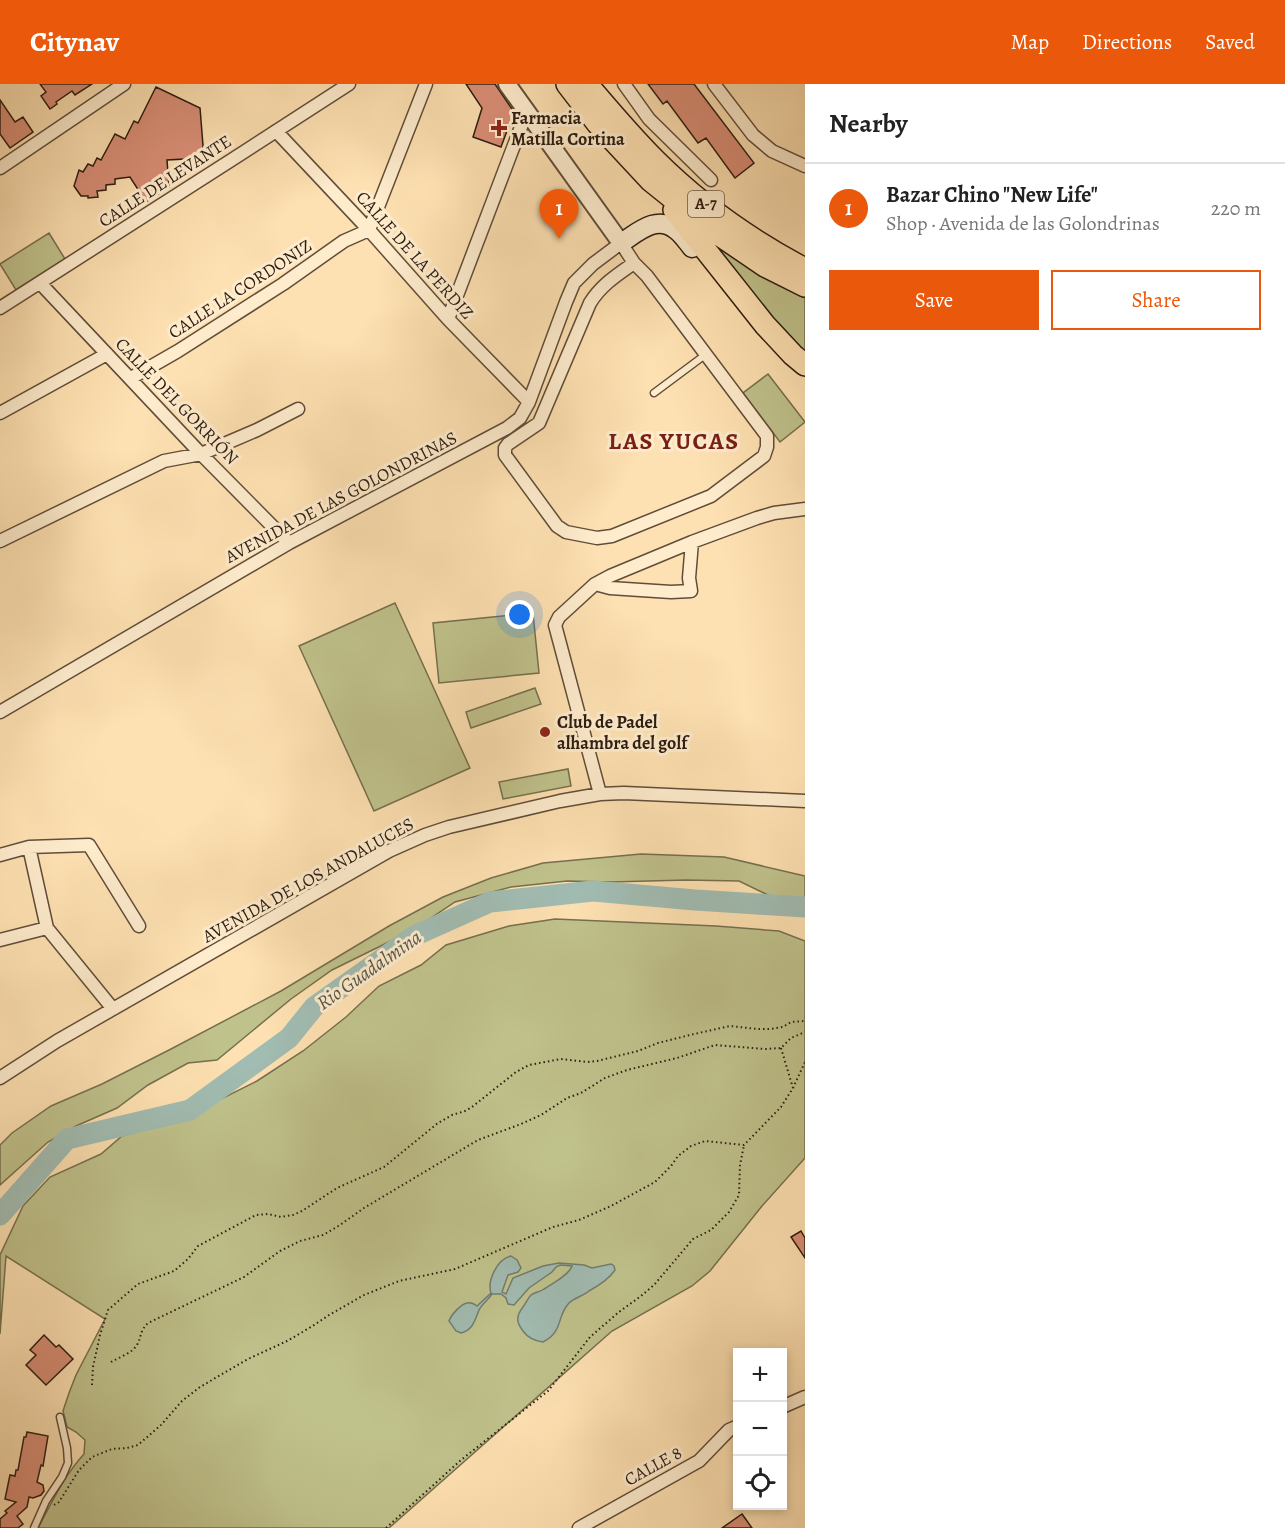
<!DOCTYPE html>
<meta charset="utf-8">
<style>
:root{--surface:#fff;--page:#f6f6f6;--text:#222;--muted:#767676;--line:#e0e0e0;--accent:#ea580c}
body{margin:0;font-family:Alegreya,serif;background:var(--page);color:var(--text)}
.controls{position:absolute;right:18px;bottom:18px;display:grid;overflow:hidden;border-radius:0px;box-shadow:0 3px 9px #0003}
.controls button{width:54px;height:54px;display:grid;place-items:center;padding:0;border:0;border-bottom:2px solid var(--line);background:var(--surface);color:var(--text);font:30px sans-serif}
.you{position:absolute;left:520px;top:531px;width:21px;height:21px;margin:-15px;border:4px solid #fff;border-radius:50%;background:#1a73e8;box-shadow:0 0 0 9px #1a73e833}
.badge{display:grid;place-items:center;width:39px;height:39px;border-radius:50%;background:var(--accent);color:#fff;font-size:20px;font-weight:700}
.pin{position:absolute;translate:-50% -50px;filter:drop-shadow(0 2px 3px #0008)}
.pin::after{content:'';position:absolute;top:32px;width:21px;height:18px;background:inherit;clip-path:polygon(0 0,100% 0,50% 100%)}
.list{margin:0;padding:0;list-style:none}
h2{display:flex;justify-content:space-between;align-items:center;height:78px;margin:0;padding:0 24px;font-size:26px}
h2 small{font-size:20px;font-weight:400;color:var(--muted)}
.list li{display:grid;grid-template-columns:39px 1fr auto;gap:18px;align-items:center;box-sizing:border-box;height:90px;padding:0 24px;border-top:2px solid var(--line)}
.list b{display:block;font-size:22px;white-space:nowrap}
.list p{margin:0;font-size:20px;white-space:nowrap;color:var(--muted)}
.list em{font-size:20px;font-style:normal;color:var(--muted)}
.actions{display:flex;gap:12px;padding:18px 24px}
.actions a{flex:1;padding:14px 0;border:2px solid var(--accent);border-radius:0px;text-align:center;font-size:21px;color:var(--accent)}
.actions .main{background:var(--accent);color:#fff}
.icon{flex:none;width:33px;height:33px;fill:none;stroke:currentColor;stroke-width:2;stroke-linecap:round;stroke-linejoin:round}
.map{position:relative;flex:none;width:805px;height:1444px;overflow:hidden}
header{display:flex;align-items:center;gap:36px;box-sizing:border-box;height:84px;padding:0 30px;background:var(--accent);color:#fff}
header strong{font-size:28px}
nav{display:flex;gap:33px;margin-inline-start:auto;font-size:21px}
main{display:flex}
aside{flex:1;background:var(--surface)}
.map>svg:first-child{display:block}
.green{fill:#c0c28c;stroke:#766f4e;stroke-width:1.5}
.water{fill:#a1bcb2;stroke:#727c72;stroke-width:1.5}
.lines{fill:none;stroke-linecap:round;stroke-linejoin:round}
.river{stroke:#a1bcb2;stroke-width:21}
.building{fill:#d98e76;stroke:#2c1c11;stroke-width:1.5}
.service-casing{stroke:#604d39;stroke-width:9}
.minor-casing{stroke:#604d39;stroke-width:15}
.tertiary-casing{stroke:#604d39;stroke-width:20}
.secondary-casing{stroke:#2c1c11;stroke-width:21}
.trunk-casing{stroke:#2c1c11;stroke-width:24}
.path{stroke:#2c1c11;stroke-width:2;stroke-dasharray:1.5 3;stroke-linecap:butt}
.service{stroke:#feeccd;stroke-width:6}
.minor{stroke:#feeccd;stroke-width:12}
.tertiary{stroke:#feeccd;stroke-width:16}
.secondary{stroke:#feeccd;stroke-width:18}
.trunk{stroke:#fee1b2;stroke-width:21}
.poi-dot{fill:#8f2418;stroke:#feeccd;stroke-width:2}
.labels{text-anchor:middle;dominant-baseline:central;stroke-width:6;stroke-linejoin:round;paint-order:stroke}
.shield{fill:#feeccd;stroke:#6b5a49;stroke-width:1.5}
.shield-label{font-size:16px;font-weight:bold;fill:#2c1c11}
.poi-label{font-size:18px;font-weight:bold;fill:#2c1c11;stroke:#feeccd;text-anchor:start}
.street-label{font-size:18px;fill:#2c1c11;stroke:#feeccd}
.water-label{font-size:20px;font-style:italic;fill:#555449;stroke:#feeccd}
.district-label{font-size:24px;font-weight:bold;letter-spacing:1.5px;fill:#7a1f14;stroke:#feeccd}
</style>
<header>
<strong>Citynav</strong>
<nav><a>Map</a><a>Directions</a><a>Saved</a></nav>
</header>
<main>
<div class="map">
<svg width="805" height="1444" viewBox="0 0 805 1444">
<rect width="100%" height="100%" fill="#fee1b2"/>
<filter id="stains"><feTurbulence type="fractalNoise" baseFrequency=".00333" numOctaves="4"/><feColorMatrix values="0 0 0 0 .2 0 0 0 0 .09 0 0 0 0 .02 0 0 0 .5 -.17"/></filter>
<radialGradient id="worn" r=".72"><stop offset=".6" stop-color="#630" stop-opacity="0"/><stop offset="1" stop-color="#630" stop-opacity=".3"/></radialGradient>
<path class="green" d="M49,149L65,175L16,206L0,180Z
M703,152L775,199L805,214V274Z
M768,290L805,338L780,358L743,309Z
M395,519L470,684L374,727L299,562Z
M533,529L539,589L439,599L433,539Z
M535,604L541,620L471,644L466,628Z
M568,685L571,702L503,715L499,698Z
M641,770L724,773L805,792V826L774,814L739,797L686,796L611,798L567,797L511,803L455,818L413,846L332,886L291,915L217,976L188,979L148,1001L117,1024L76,1042L48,1058L0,1101V1061L12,1049L51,1022L102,1000L171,965L281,907L389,842L443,813L491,794L543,779Z
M555,835L716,842L779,847L805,857V1074L762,1122L710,1187L692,1202L612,1247L389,1444H38C52,1418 64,1392 84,1370L85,1356L76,1348L67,1343L63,1327L69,1309L76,1291L105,1235L6,1172L0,1250V1171L23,1122L50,1093L101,1070L122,1052L165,1040L205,1023L257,997L303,967L346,933L379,902L421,881L446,861L509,842Z"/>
<path class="water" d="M511,1172L517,1176L521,1184L518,1188L508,1191L502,1208L506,1210L513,1194L543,1182L559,1179L584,1181L592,1184L611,1180L614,1182L615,1186C609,1195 598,1202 589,1207C583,1212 574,1214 569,1219C556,1233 564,1247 543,1258C535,1257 528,1254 523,1247C516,1238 516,1232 523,1223C526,1219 528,1214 531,1211C535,1208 540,1208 544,1205C552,1200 569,1191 572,1182L560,1181L556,1183L552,1188L529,1204L514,1221L508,1220L506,1214L501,1210H492C488,1216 482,1220 479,1226C475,1236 473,1246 461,1249L456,1247L449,1237C451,1231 461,1220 467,1219C471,1218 474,1220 477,1222L491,1209C487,1197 497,1175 511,1172Z"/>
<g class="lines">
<path class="river" d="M0,1131L67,1055L190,1026L289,954L314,923L414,852L490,818L593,807L695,816L805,823"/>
</g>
<path class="building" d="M40,0H92L75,11L72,7L56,18L57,20L50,25L41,12L46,8Z
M466,0H495L514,28L501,63L473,53L482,24Z
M648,0H694L754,79L735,94L706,54L698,59L667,17L663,20Z
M156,3L200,24L204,74L167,76L169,103L146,118L130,93L115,95V100L106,101V106L97,107L98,113L88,114V112H81L74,102L79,86L83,88L88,80L93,82L97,74L101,76L115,50L125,55L134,37L138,39Z
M0,16L15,38L23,33L33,48L10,64L0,50Z
M801,1147L805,1154V1174L791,1153Z
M44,1251L56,1263L59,1261L73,1275L46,1301L26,1281L36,1271L30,1266Z
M27,1348L48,1352L43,1382L41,1381L37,1398L43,1401L44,1407L41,1411L33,1414L29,1413L27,1423L17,1432L23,1440L18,1444H0V1435L7,1429L5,1427L16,1418L5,1415L10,1391L15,1392L16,1386H18L24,1353H26Z
M742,1430L752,1444H722Z"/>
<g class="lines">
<g class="service-casing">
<path id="service" d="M654,309L705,271
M34,1444L46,1417L62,1393L68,1379L67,1364L60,1333"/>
</g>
<g class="minor-casing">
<path id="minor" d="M624,0L649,35L711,96
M714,0L753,51L772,67L805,82
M276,47L369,146L448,235L529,318
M0,84L124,0
M40,199L201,370L289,459
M0,224L233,75L349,0
M448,235L527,27
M131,294L178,267L283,200L344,157L369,146L426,0
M0,329L107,270
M0,457L164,377L201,370L257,346L298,325
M595,500L610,504L671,508L691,507L689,494L692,458
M0,628L289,459L507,344L520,334L529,318L566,218L574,199L593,180L621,159L634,179L647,192L767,352V363L764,372L711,412L612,452L597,454L566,448L557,442L505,371V364L508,360L539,339L590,219C601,201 617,191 634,179
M600,710L555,541L559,533L595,500L610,492L692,458L757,434L774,429L805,425
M0,771L29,763
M47,844L29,763L89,761L139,842
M0,856L47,844L113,925
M0,994L57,957L389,767L425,751L449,743L560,717L600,710L624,709L805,717
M782,1323L805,1313
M579,1444L699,1377L729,1346L738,1342"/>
</g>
<g class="tertiary-casing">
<path id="tertiary" d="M507,0L621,159"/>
</g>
<g class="secondary-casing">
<path id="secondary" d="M621,159C638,148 657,130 676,146C682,150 687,158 692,164"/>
</g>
<g class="trunk-casing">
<path id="trunk" d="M567,0L597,39L651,97L712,146L765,182L805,202
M587,0C609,26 631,52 655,76C699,120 750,156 805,185
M674,126L765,241L793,271L805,281"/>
</g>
<path class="path" d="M781,964L793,1004
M111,1278C120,1273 132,1269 137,1261C142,1252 139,1248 148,1239L244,1193L280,1167L300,1157L323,1151L340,1141L364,1124L478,1056L521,1040L541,1031L567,1014L581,1009L605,994L627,986L677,974L715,961L765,965L781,964L791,954L805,948
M92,1301L93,1283L100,1251L108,1226L138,1200L174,1187L188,1175L198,1162L256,1131L268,1130L281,1133L293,1131L302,1127L337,1104L384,1083L438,1039L452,1031L465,1027L472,1023L516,988L529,981L561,975L587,978L597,977L638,967L658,959L694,950L730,942L757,945H771L783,943L791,938L805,937
M54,1421L59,1418L79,1386L92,1373L112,1365L127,1364L138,1361L161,1341L182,1317L200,1303L248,1275L287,1257L311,1243L329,1231L364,1211L399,1197L455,1185L553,1143L579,1136L611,1122L655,1098L671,1082L678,1072L691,1062L705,1057L744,1061L781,1023L793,1004L805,978
M386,1444L461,1376L548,1307L590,1253L619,1228L641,1212L654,1201L693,1155L711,1146L729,1128L739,1111L740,1081L744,1061"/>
<use href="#service" class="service"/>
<use href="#minor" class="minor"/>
<use href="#tertiary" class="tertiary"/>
<use href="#secondary" class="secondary"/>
<use href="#trunk" class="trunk"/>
</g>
<g class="poi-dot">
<path d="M496 35h6v6h6v6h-6v6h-6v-6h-6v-6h6z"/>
<circle cx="545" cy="648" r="6"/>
</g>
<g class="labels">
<rect class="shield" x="688" y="107" width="36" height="26" rx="4.5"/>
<g class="shield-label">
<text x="706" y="120">A-7</text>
</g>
<g class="poi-label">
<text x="511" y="34">Farmacia<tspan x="511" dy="21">Matilla Cortina</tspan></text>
<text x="557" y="638">Club de Padel<tspan x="557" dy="21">alhambra del golf</tspan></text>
</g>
<g class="street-label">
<text transform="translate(165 97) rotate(-33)">CALLE DE LEVANTE</text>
<text transform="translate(415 171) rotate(48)">CALLE DE LA PERDIZ</text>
<text transform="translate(240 205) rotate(-33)">CALLE LA CORDONIZ</text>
<text transform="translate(177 317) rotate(46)">CALLE DEL GORRIÓN</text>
<text transform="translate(341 413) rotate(-28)">AVENIDA DE LAS GOLONDRINAS</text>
<text transform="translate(308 796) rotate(-29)">AVENIDA DE LOS ANDALUCES</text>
<text transform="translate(653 1382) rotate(-29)">CALLE 8</text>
</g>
<g class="water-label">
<text transform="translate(369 886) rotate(-35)">Rio Guadalmina</text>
</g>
<g class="district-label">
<text x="674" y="357">LAS YUCAS</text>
</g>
</g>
<rect width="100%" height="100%" filter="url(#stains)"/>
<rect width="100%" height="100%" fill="url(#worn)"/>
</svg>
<div class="controls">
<button>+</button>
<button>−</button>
<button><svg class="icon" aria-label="locate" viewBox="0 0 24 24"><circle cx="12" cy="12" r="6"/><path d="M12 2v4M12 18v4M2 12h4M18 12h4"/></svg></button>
</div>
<div class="you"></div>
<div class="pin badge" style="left:559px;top:155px">1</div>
</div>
<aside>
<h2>Nearby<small></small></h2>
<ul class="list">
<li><span class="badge">1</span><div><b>Bazar Chino &quot;New Life&quot;</b><p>Shop · Avenida de las Golondrinas</p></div><em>220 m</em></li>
</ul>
<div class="actions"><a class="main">Save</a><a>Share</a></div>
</aside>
</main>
